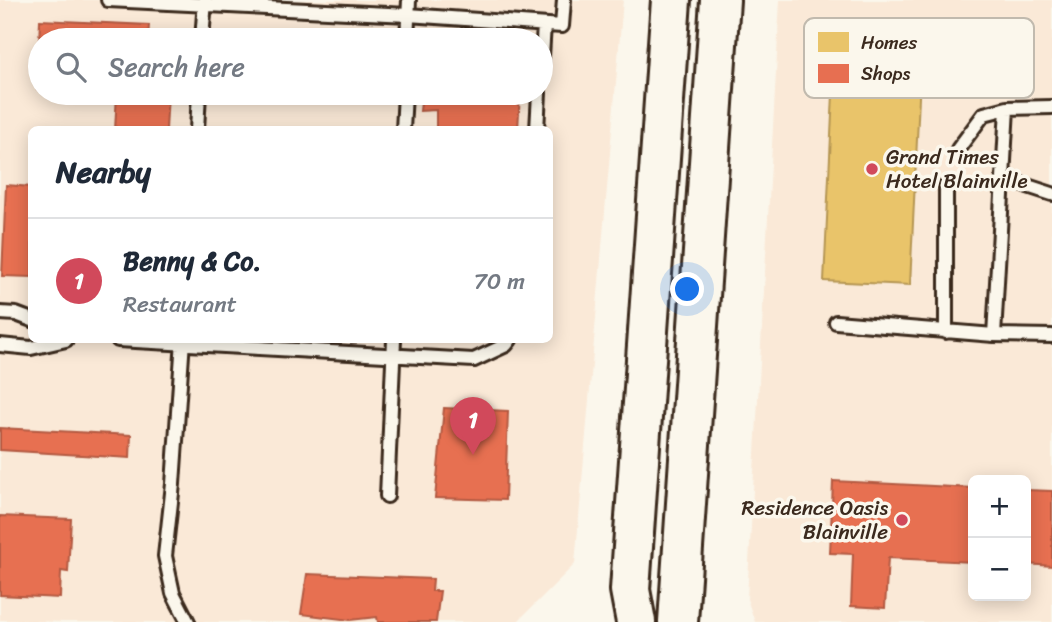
<!DOCTYPE html>
<meta charset="utf-8">
<style>
:root{--surface:#fff;--page:#f2f2f3;--text:#1f2937;--muted:#747a83;--line:#e0e1e3;--accent:#d1495b}
body{margin:0;font-family:Sriracha,sans-serif;background:var(--page);color:var(--text)}
.controls{position:absolute;right:21px;bottom:21px;display:grid;overflow:hidden;border-radius:10px;box-shadow:0 4px 18px #0003}
.controls button{width:63px;height:63px;display:grid;place-items:center;padding:0;border:0;border-bottom:2px solid var(--line);background:var(--surface);color:var(--text);font:35px sans-serif}
.you{position:absolute;left:688px;top:290px;width:24px;height:24px;margin:-18px;border:5px solid #fff;border-radius:50%;background:#1a73e8;box-shadow:0 0 0 10px #1a73e833}
.badge{display:grid;place-items:center;width:46px;height:46px;border-radius:50%;background:var(--accent);color:#fff;font-size:23px;font-weight:700}
.pin{position:absolute;translate:-50% -58px;filter:drop-shadow(0 2px 4px #0008)}
.pin::after{content:'';position:absolute;top:37px;width:24px;height:21px;background:inherit;clip-path:polygon(0 0,100% 0,50% 100%)}
.list{margin:0;padding:0;list-style:none}
h2{display:flex;justify-content:space-between;align-items:center;height:91px;margin:0;padding:0 28px;font-size:30px}
h2 small{font-size:23px;font-weight:400;color:var(--muted)}
.list li{display:grid;grid-template-columns:46px 1fr auto;gap:21px;align-items:center;box-sizing:border-box;height:126px;padding:0 28px;border-top:2px solid var(--line)}
.list b{display:block;font-size:26px;white-space:nowrap}
.list p{margin:0;font-size:23px;white-space:nowrap;color:var(--muted)}
.list em{font-size:23px;font-style:normal;color:var(--muted)}
.icon{flex:none;width:38px;height:38px;fill:none;stroke:currentColor;stroke-width:2;stroke-linecap:round;stroke-linejoin:round}
.map{position:relative;flex:none;width:1052px;height:622px;overflow:hidden}
.search{position:absolute;background:var(--surface);box-shadow:0 4px 18px #0003;left:28px;top:28px;width:525px;height:77px;display:flex;align-items:center;gap:18px;box-sizing:border-box;padding:0 24px;border-radius:38px;color:var(--muted);font-size:26px}
.panel{position:absolute;background:var(--surface);box-shadow:0 4px 18px #0003;left:28px;top:126px;width:525px;height:217px;border-radius:10px}
.map>svg:first-child{display:block}
.built{fill:#fae9d7;fill-rule:evenodd}
.homes{fill:#e9c46a;stroke:#b59653;stroke-width:2}
.shops{fill:#e76f51;stroke:#b35a42;stroke-width:2}
.lines{fill:none;stroke-linecap:round;stroke-linejoin:round}
.lane-casing{stroke:#3b2a1e;stroke-width:18}
.highway-casing{stroke:#3b2a1e;stroke-width:44}
.lane{stroke:#fbf7ec;stroke-width:12}
.highway{stroke:#fbf7ec;stroke-width:38}
.poi-dot{fill:#d1495b;stroke:#fbf7ec;stroke-width:2.5}
.labels{text-anchor:middle;dominant-baseline:central;stroke-width:7;stroke-linejoin:round;paint-order:stroke}
.poi-label{font-size:21px;fill:#3b2a1e;stroke:#fbf7ec;text-anchor:start}
.key{fill:#fbf7ec;stroke:#c1baae;stroke-width:2}
.key-label{font-size:19px;fill:#3b2a1e}
</style>
<div class="map">
<svg width="1052" height="622" viewBox="0 0 1052 622">
<rect width="100%" height="100%" fill="#fbf7ec"/>
<filter id="ink" filterUnits="userSpaceOnUse"><feTurbulence type="fractalNoise" baseFrequency=".0143" numOctaves="2"/><feDisplacementMap in="SourceGraphic" scale="14" xChannelSelector="R" yChannelSelector="G"/><feConvolveMatrix kernelMatrix="1 2 1 2 8 2 1 2 1" color-interpolation-filters="sRGB"/></filter>
<g filter="url(#ink)">
<path class="built" d="M0,0H623L575,564L517,622H65L0,620ZM40,40H541V93H40ZM32,130H550V340H32Z
M780,0H1052V622H755L747,599ZM973,480H1026V596H973Z"/>
<path class="homes" d="M835,52L921,56L910,285L824,281Z"/>
<path class="shops" d="M40,20L149,25L148,40H40V89H37Z
M117,93H168L166,130H115Z
M422,93H520L518,130H436V110L420,111Z
M6,185L32,187V277L2,276Z
M444,408L508,411L505,500L435,498Z
M0,428L131,435L130,458L0,450Z
M833,481L973,488V562L888,558L885,608L851,606L853,554L830,553Z
M1026,490L1052,491V566L1026,564Z
M0,516L71,519L68,572L61,571L60,598L0,595Z
M307,574L433,579L432,591H440L436,622H378L377,617L350,620L301,614Z"/>
<g class="lines">
<g class="lane-casing">
<path id="lane" d="M108,0L408,15L562,26L564,0
M202,40L205,0
M407,40L409,0
M541,72L544,25
M197,130L199,93
M403,130L405,93
M537,130L539,93
M958,149L984,114L1007,108
M1003,178L1052,194
M946,186V332
M0,313L16,314L32,320
M836,322L994,335L1007,108L1052,107
M994,335L1052,336
M118,340L474,360L506,345L510,340
M183,340L173,484L165,556L173,593L188,622
M0,345L31,348L66,340
M387,496L394,340"/>
</g>
<g class="highway-casing">
<path id="highway" d="M636,622L630,590L671,0
M678,622L720,0"/>
</g>
<use href="#lane" class="lane"/>
<use href="#highway" class="highway"/>
</g>
</g>
<g class="poi-dot">
<circle cx="872" cy="169" r="7"/>
<circle cx="902" cy="520" r="7"/>
</g>
<g class="labels">
<g class="poi-label">
<text x="886" y="157">Grand Times<tspan x="886" dy="24">Hotel Blainville</tspan></text>
<text x="888" y="508" text-anchor="end">Residence Oasis<tspan x="888" dy="24">Blainville</tspan></text>
</g>
</g>
<rect x="804" y="18" width="230" height="80" rx="10" class="key"/>
<rect x="818" y="32" width="31" height="20" fill="#e9c46a"/>
<rect x="818" y="64" width="31" height="19" fill="#e76f51"/>
<g class="key-label">
<text x="861" y="49">Homes</text>
<text x="861" y="80">Shops</text>
</g>
</svg>
<div class="controls">
<button>+</button>
<button>−</button>
</div>
<div class="you"></div>
<div class="pin badge" style="left:473px;top:455px">1</div>
<div class="search"><svg class="icon" aria-label="search" viewBox="0 0 24 24"><circle cx="10" cy="10" r="6"/><path d="M15 15l6 6"/></svg>Search here</div>
<section class="panel">
<h2>Nearby<small></small></h2>
<ul class="list">
<li><span class="badge">1</span><div><b>Benny &amp; Co.</b><p>Restaurant</p></div><em>70 m</em></li>
</ul>
</section>
</div>
